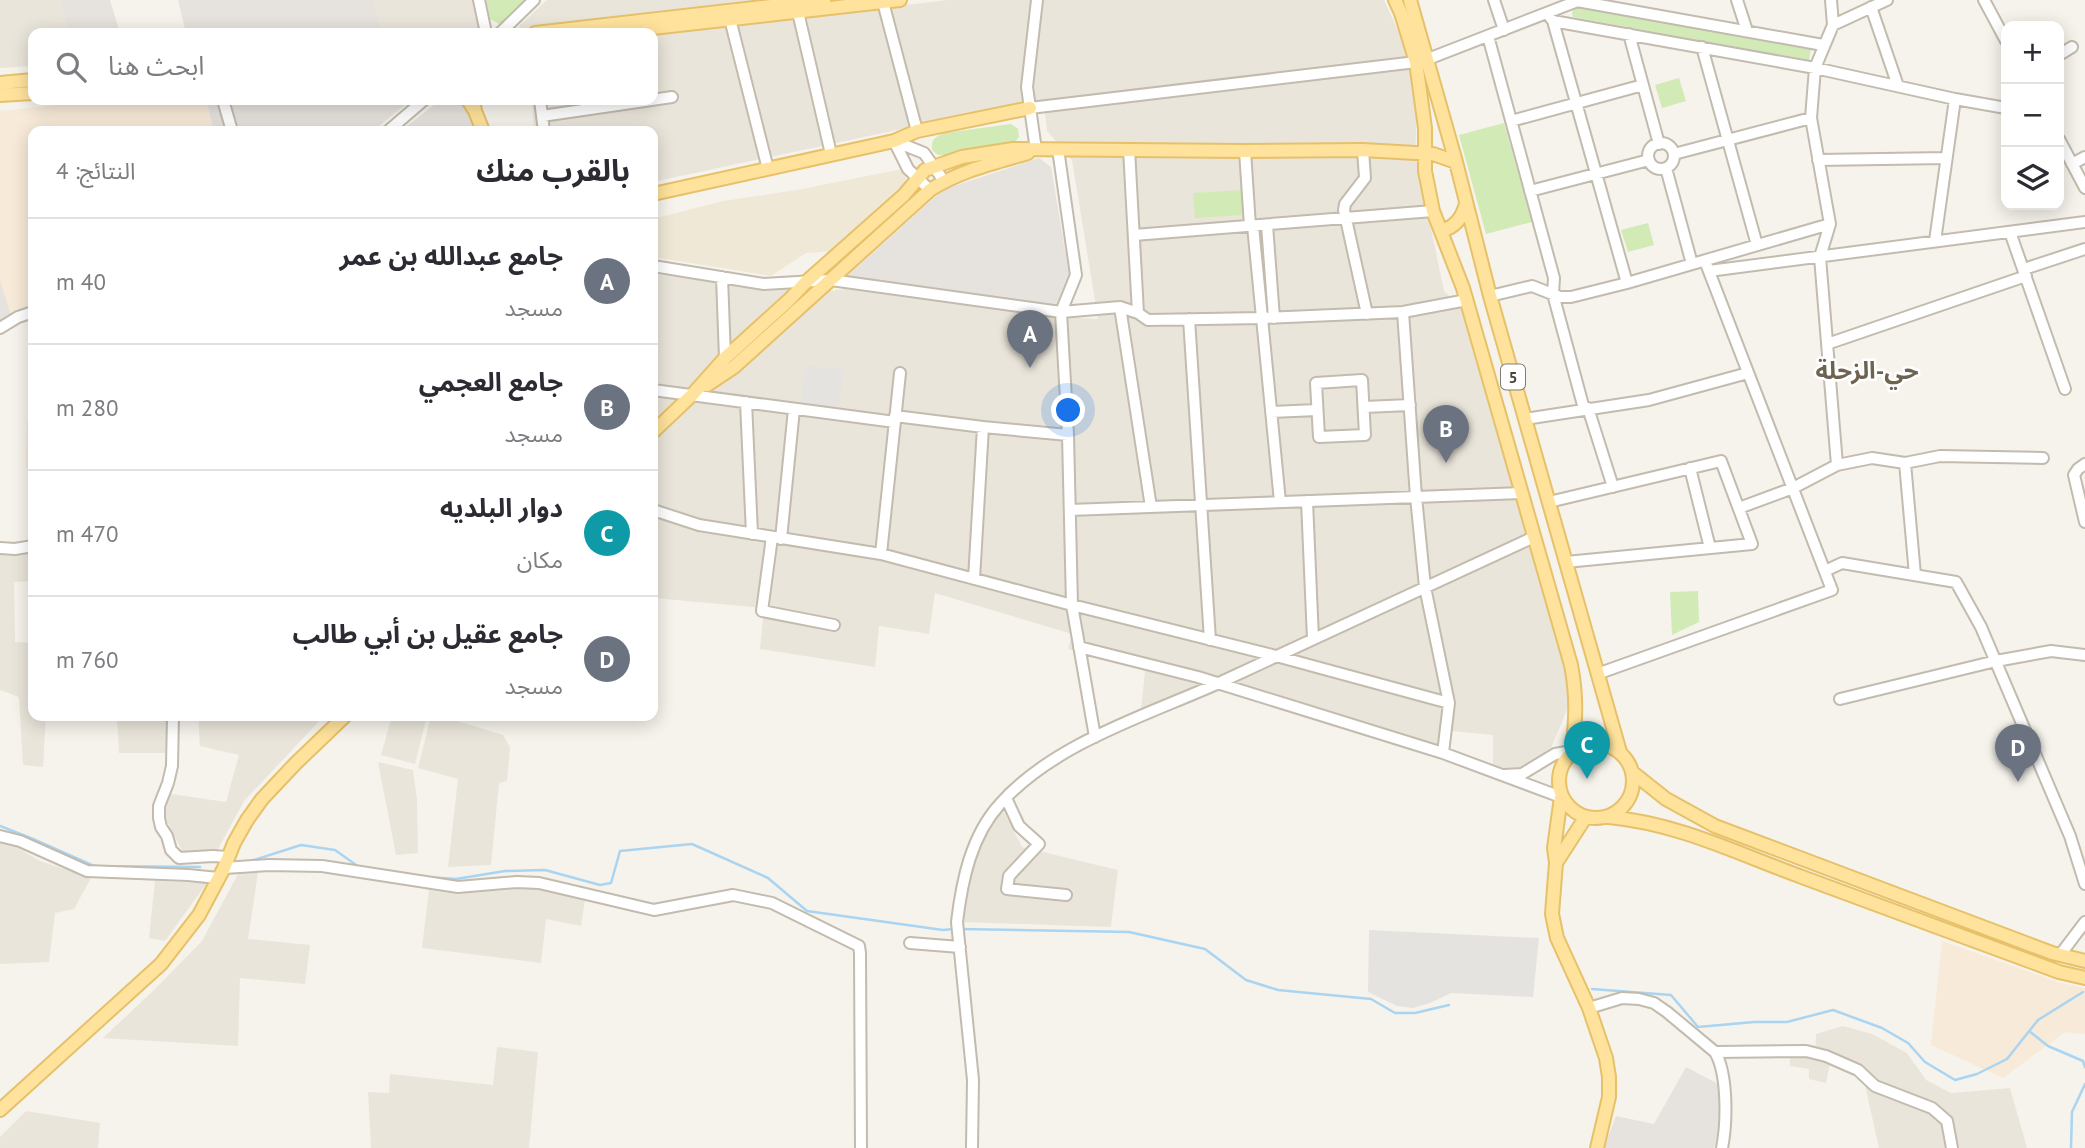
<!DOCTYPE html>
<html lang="ar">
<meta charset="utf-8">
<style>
:root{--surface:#fff;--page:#f2f2f3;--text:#2b2b33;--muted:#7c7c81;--line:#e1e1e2;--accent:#db2777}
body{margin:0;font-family:"PT Sans","Noto Sans Arabic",sans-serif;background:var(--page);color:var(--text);direction:rtl}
.controls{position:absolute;right:21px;top:21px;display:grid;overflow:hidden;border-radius:14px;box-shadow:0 4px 18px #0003}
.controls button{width:63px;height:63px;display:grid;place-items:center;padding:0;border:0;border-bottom:2px solid var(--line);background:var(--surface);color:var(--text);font:35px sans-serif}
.you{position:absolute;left:1069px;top:411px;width:24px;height:24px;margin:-18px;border:5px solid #fff;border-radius:50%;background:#1a73e8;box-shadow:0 0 0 10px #1a73e833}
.badge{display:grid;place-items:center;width:46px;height:46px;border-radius:50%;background:var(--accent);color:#fff;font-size:23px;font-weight:700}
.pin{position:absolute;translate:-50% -58px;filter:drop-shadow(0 2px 4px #0008)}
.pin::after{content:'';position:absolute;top:37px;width:24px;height:21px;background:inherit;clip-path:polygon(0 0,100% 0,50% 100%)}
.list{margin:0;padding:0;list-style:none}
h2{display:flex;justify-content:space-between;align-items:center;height:91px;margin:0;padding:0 28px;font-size:30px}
h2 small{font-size:23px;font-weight:400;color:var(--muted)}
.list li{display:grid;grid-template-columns:46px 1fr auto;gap:21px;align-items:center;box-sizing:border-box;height:126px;padding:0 28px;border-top:2px solid var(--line)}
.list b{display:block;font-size:26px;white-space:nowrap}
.list p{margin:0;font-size:23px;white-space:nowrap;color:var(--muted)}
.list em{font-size:23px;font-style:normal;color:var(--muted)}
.icon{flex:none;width:38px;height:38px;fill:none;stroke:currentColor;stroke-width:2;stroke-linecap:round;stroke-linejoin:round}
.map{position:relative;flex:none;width:2085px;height:1148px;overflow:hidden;direction:ltr}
.search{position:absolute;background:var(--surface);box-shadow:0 4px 18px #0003;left:28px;top:28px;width:630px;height:77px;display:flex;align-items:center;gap:18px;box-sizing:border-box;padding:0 24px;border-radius:14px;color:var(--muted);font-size:26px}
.panel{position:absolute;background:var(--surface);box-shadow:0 4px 18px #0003;left:28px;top:126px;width:630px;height:595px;border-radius:14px;direction:rtl}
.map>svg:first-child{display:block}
.residential{fill:#eae5da}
.commercial{fill:#f7ead8}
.industrial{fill:#e6e2dd}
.education{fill:#efe8d6}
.green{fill:#d2eab5}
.parking{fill:#e5e3e0}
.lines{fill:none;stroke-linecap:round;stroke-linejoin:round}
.stream{stroke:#a9d4f2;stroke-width:2.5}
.minor-casing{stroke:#c2bbae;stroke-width:14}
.major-casing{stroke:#e6c16a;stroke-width:16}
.minor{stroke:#fff;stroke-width:10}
.major{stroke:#ffe39c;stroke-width:12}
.labels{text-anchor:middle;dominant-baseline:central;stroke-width:5;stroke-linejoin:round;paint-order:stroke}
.shield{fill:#fff;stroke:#817c74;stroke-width:2}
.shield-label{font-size:16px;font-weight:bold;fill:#4b4439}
.district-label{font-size:24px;font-weight:bold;fill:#6e6250;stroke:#fff}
</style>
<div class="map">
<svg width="2085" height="1148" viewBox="0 0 2085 1148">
<rect width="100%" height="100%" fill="#f6f3ec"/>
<path class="residential" d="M0,0H59L70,33H33V66L0,68Z
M373,0H472L479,31L454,33H382Z
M547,0H779L520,31L519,26Z
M948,0H1035L1024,103L653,182V131H534L532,100H653V35Z
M1041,0H1384L1406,48L1418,102L1415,152L1444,291L1460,306L1564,666L1570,703L1551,748L1519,769L1493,767V735L1452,731L1448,751L1216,676L1141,710L1145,671L1068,649L1072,634L935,593L929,634L879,626L875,667L760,649L764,608L653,598V326L658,275L821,292L846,289L1049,316L1098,319L1072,160L1047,131L1045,112L1032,99L1030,87Z
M0,554H33V581L14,582L15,642L33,643V716H46L43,767L23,765L19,697L0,690Z
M198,716H324L244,801L218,849L183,853L166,819V804L171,794L226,802L239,755L200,746Z
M392,716H427L415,764L381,755Z
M431,716H441L503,735L510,747L507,781L499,783L491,865L448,867L458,779L418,768Z
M167,717L166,753H119L117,718Z
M378,762L413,770L417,800L418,853L396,855Z
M1002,808L1022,847L1118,870L1111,927L962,922L965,897L974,860L987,831Z
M0,843L11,844L40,861L91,878L74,909L55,913L49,962L0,964Z
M258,873L248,939L310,945L305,984L240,978L238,1046L103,1038L155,989L202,941L238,874Z
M155,881L207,883L165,941L149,938Z
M517,887L541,889L585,899L581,926L546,919L541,963L422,948L429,890L458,894Z
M1843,1026L1872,1034L1907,1053L1926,1080L1951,1093L2010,1088L2027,1148H1879L1865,1085L1855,1074L1830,1063L1826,1083L1809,1079V1069L1790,1066V1055L1815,1056L1816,1034Z
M497,1047L538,1052L529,1148H371L368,1092L389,1093L390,1074L493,1085Z
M26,1111L100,1123L98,1148H0V1137Z"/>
<path class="commercial" d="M103,100H206L214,131H33V307L11,314L0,280V111Z
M27,421L33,422V469L26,468Z
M1942,941L2058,982L2085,988V1034L2065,1032L2003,1078L1931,1045Z"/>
<path class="industrial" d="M59,0H110L120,33H70Z
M178,0H373L382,33H186Z
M206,100H411L373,131H214Z
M440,100H459L469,113L476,131H401Z
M1039,158L1051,167L1069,274L1056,306L847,276L935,197L948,188Z
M0,280L11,314L0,323Z
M1686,1067L1718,1084L1720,1125L1714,1148H1604L1616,1116L1654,1124Z"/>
<path class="education" d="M902,169L909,184L836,251L806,253L771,276L653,257V219L723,201L797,190Z"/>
<path class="green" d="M486,0H527L501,25L490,19Z
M1574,8H1580L1811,49L1809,60L1578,18L1573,17L1572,13Z
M1679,78L1686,101L1662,108L1655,85Z
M1504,123L1532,222L1486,234L1459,135Z
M1011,124L1018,129L1019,137L1014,143L948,155H938L932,150C931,139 935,137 945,133Z
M1242,190L1243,215L1195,218L1193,193Z
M1648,223L1654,245L1628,252L1621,230Z
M1698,591L1699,622L1672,635L1670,592Z"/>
<path class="parking" d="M806,365L844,370L839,409L800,404Z
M1369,930L1539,938L1533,997L1451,993L1430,1003L1413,1008L1397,1006L1368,992Z"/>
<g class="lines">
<path class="stream" d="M0,826L33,839L94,866L200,867
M251,861L301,845L335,850L359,867
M427,877L456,879L505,871L545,870L600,885L611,883L620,851L692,844L768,878L807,911L943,930L953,929
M959,929L1129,932L1205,949L1246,980L1278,990L1371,999L1395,1013H1415L1449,1005
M1592,989L1671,995L1698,1027L1754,1022H1787L1833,1010L1882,1028L1908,1043L1925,1062L1955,1080L1977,1074L2007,1059L2038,1020L2083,992
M2029,1031L2048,1046L2083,1061L2085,1067
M2071,1148L2072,1112L2085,1084"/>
<g class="minor-casing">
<path id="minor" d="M479,0L486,33
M1494,0L1504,30
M1737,0L1747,31
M1831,0L1833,25L1815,68L1811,118L1830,224L1820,257L1837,465
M1984,0L2006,41
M1577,1L1823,45
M883,2L917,131
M1871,7L1898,86
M798,12L831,154
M1547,13L1553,21L1815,68L1955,99L2006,108
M730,19L768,169
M1553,21L1627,283
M1833,25L1887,0
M500,33L534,0
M1629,34L1659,144
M1488,36L1554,278L1553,294L1584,409
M1702,47L1757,245
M2059,55L2072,47
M1428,59L1580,0
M223,100L232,131
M540,100L544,131
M1030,108L1416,62
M542,116L672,97
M1511,121L1643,85
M388,131L424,100
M2059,139L2085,188
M1648 156a13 13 0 1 1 26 0a13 13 0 1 1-26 0Z
M1058,149L1076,275L1061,312L1068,435L1072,605L1095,737
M1129,149L1138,313
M1036,150L1027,87L1037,0
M1363,150L1365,178L1345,204L1344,210L1367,314
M1245,151L1250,226
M1674,154L1811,118
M1818,160L1946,158
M2072,164L2085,157
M1666,168L1692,264
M930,190L908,169L894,141L924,153L944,181
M1530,191L1649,160
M1267,225L1274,318
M1253,226L1280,502
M2010,232L2065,389
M1134,235L1433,211
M1935,241L1955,99
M653,266L764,284L831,280L1061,312L1120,307L1138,313L1148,320L1262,318L1403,312L1467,300
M2024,269L2085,249
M1709,271L2085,222
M722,277L725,358
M1490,296L1532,286L1560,297H1571L1627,283L1830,224
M1120,307L1151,507
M1403,312L1416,497L1425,587L1449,703L1443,753
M1189,319L1210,640
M0,328L18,317L33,312
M1827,344L2026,276
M1362,380L1365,435L1319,437L1316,383Z
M653,390L895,422
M746,402L752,534
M1364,407L1410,405
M1588,408L1613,487
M1271,412L1317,410
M895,416L983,427L1068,435
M1525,419L1649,400L1748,373
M1905,463L1915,575
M2085,464L2078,469L2074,475L2085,522
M1690,468L1710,548
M1307,501L1313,639
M1549,502L1721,461L1752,544L1566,562
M1739,508L1793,488L1837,465L1872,458L1905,463L1940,456L2043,458
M653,510L699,525L881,554L1072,605L1276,656L1449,703
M1070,510L1522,493
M772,537L762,611L834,625
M781,539L794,409
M0,548L15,549L33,546
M881,554L900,373
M1825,571L1842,563L1956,582L1981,627L2070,836L2085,884
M974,579L983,427
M1079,647L1198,677L1443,753L1561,797
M1597,674L1832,590L1705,261
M1840,699L1996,661L2051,651L2085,655
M173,716L172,766L168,783L159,806V818L161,827L167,836L171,850L179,858L213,856L227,857
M1504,775L1522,774L1555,754L1572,751
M1006,798L1019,826L1039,844L1009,876L1007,889L1066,895
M0,836L20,841L87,871L188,875L218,878
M224,868L269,865L322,866L458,887L517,882L539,883L654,910L733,895L772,903L859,946L860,953L861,1148
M910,943L960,947
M2060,955L2085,922
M1589,1008L1622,998L1639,999L1654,1003L1667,1012L1715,1052C1728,1074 1727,1123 1722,1148
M1715,1052L1806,1051L1826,1056L1858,1070L1875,1086L1932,1108L1947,1121L1952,1148
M972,1148L973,1080L957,922C962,880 971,836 1000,804C1054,743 1148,715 1221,682C1325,634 1430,585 1534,537"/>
</g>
<g class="major-casing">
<path id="major" d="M1395,0L1401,13L1416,62L1425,128V171L1433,211L1463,288L1571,665C1577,696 1576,720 1572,751
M1410,0L1456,162L1490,296L1620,752
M535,33L824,0
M608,33L900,0
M0,83L33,80
M0,95L33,93
M468,100L475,111L473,100
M475,111L483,131
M653,194L894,141L917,131L1030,108
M1441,231C1456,227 1463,217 1466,203
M707,385L734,367L930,190C959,171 994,163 1028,153
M653,432L692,395L725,358L789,300L806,282L904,195L925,170L962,157L1013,149L1245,151L1363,150L1433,154L1456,162
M1559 781a37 37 0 1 1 74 0a37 37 0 1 1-74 0Z
M1632,772L1666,799L1715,826L2052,953L2085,961
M1561,797L1554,848L1556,863L1552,914L1557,938L1589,1008L1606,1058L1609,1077V1097L1597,1148
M1609,817C1680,824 1736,853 1802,877C1888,909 1973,940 2059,972L2085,978
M1556,863L1585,818
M0,1110L161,964L199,915L224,868L234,843L247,820L262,799L296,763L345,716"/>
</g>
<use href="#minor" class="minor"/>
<use href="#major" class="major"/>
</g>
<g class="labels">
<rect class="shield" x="1501" y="364.5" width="24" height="25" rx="5"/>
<g class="shield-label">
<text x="1513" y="377">5</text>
</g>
<g class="district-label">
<text x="1867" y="370">حي-الزحلة</text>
</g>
</g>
</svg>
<div class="controls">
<button>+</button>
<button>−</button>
<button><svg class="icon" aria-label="layers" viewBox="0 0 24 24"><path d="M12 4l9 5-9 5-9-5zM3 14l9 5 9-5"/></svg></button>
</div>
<div class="you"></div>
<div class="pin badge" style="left:1030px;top:368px;background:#6b7280">A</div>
<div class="pin badge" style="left:1446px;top:463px;background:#6b7280">B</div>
<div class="pin badge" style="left:1587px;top:779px;background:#0f9aa8">C</div>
<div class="pin badge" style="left:2018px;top:782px;background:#6b7280">D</div>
<div class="search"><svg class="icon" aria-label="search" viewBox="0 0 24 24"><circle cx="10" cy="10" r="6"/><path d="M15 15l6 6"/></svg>ابحث هنا</div>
<section class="panel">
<h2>بالقرب منك<small>النتائج: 4</small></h2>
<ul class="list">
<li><span class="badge" style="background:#6b7280">A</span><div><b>جامع عبدالله بن عمر</b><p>مسجد</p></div><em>40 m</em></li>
<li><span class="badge" style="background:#6b7280">B</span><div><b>جامع العجمي</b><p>مسجد</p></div><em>280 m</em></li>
<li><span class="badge" style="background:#0f9aa8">C</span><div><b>دوار البلديه</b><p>مكان</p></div><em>470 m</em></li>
<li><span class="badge" style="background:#6b7280">D</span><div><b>جامع عقيل بن أبي طالب</b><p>مسجد</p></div><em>760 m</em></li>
</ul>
</section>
</div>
